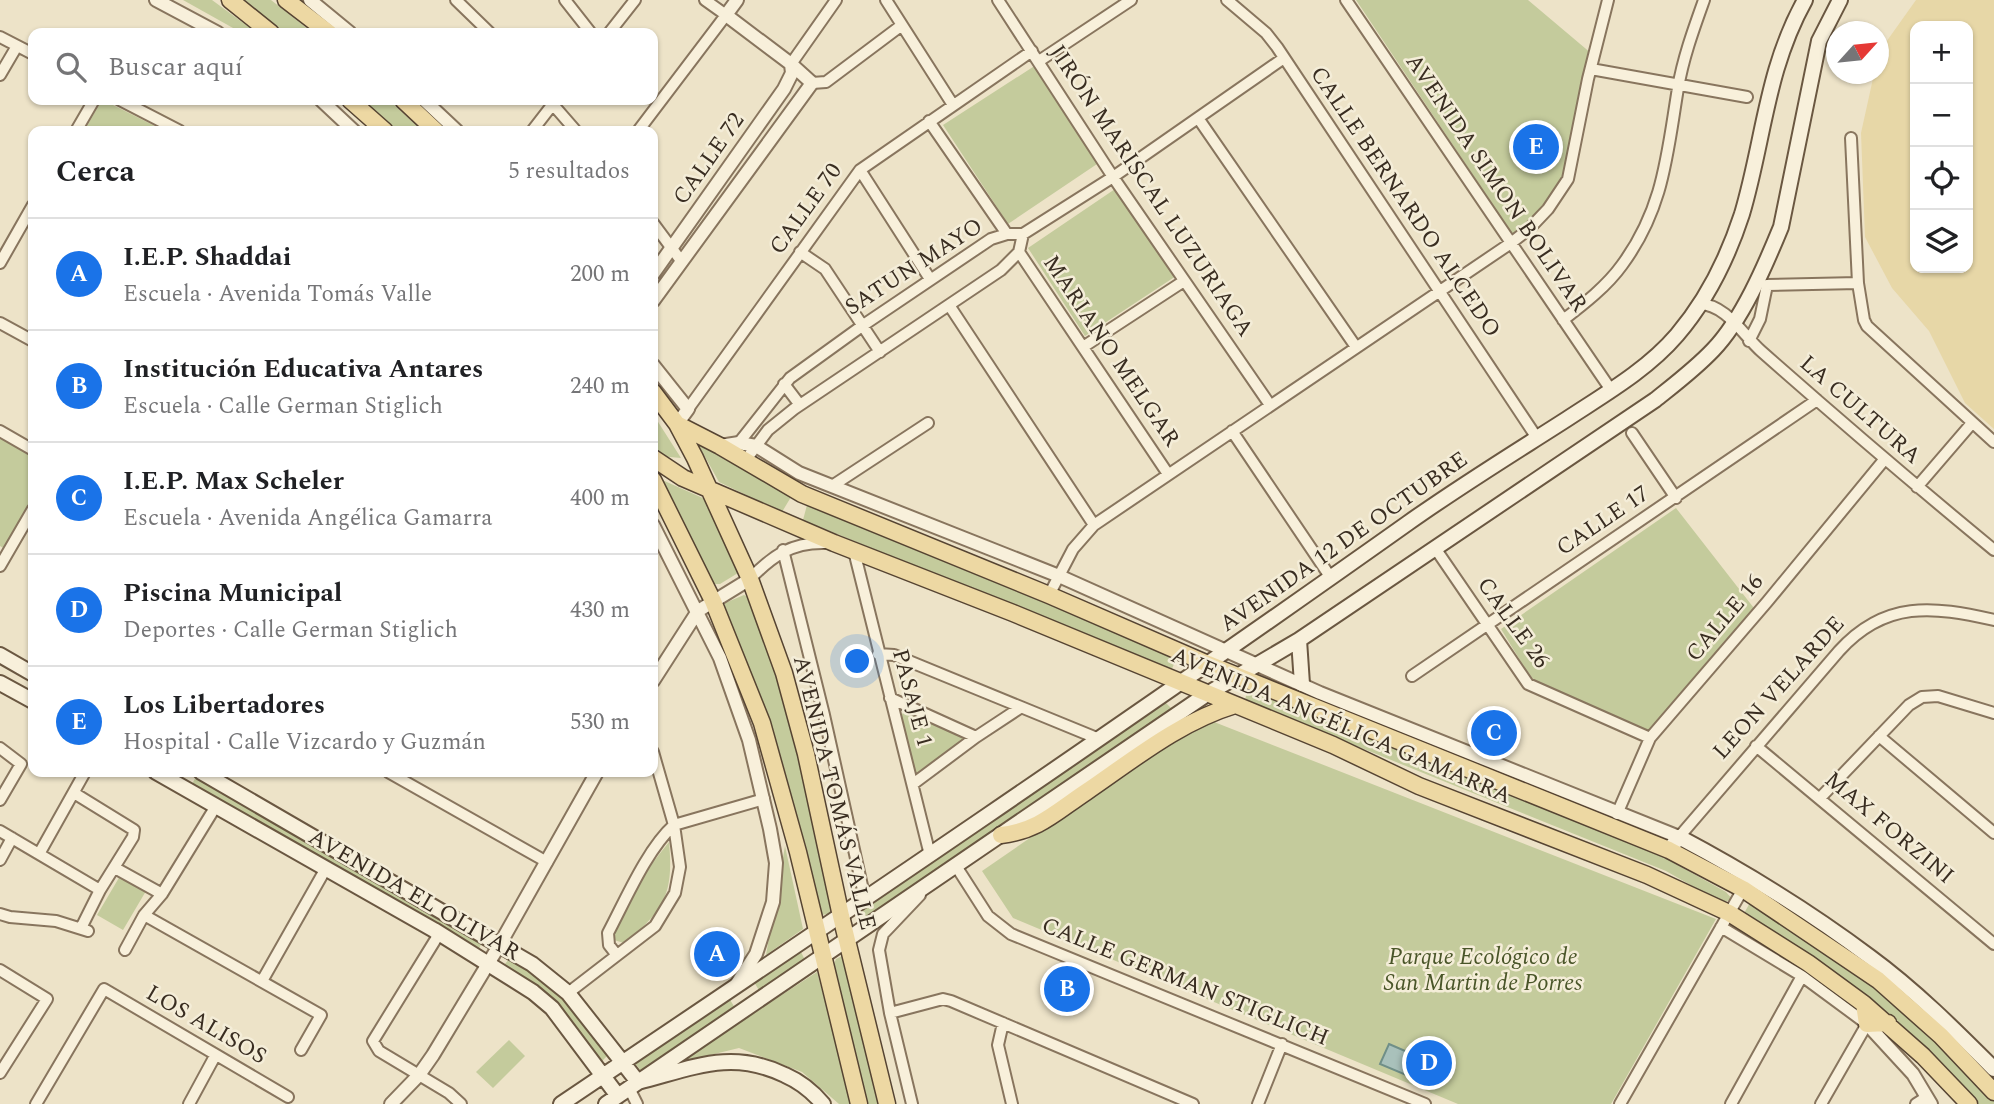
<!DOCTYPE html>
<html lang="es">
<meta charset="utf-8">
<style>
:root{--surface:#fff;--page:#f6f6f6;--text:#202124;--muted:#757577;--line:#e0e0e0;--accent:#1a73e8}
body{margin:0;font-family:Spectral,serif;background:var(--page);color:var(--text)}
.controls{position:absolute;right:21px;top:21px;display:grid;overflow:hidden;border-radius:14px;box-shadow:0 2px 5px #0004}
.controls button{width:63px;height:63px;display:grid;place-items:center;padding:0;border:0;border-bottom:2px solid var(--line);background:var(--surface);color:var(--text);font:35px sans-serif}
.compass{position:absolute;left:1826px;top:21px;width:63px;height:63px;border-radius:50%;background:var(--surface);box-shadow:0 2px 5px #0004;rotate:63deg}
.you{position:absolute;left:858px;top:662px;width:24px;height:24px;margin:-18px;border:5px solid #fff;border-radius:50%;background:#1a73e8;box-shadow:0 0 0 10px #1a73e833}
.badge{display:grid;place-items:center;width:46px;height:46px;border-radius:50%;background:var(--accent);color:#fff;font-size:23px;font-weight:700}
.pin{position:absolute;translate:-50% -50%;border:4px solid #fff;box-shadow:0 2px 7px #0006}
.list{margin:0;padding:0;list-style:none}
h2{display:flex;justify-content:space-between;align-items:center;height:91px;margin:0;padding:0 28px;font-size:30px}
h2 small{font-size:23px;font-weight:400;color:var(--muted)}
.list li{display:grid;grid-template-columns:46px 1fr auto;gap:21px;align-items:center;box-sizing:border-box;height:112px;padding:0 28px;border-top:2px solid var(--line)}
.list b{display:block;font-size:26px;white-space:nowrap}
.list p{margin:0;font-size:23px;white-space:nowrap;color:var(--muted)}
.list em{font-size:23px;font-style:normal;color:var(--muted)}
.icon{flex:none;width:38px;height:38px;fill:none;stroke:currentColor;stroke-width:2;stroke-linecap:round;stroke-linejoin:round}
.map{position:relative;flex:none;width:1994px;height:1104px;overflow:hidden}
.search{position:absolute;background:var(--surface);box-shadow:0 2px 5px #0004;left:28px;top:28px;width:630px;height:77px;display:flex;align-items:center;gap:18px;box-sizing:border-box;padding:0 24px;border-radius:14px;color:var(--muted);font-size:26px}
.panel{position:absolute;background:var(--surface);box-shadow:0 2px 5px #0004;left:28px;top:126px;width:630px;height:651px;border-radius:14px}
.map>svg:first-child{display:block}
.green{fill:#c4cb9c}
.sand{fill:#e7d7a7;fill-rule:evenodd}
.water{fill:#a9c1bb;stroke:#708f88;stroke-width:2}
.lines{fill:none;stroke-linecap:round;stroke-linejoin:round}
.minor-casing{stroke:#88755e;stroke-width:14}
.tertiary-casing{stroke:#88755e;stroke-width:16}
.secondary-casing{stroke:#6a5741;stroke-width:18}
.primary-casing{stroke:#564432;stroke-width:19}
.minor{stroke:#f8f0db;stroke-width:10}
.tertiary{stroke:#f8f0db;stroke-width:12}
.secondary{stroke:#f8f0db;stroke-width:14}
.primary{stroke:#edd8a3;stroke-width:16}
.labels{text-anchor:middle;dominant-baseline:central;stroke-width:5;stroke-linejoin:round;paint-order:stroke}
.street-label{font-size:23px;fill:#392d21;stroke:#f4edd8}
.park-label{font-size:23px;font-style:italic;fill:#495528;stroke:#f4edd8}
</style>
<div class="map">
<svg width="1994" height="1104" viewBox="0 0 1994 1104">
<rect width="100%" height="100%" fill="#ede3c8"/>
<path class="green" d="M183,0H212L257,33H242Z
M242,0H271L313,33H286Z
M1356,0H1528L1592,54L1563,184L1543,215L1515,238Z
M1036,65L1100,162L1008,224L943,125Z
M102,100H103L165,131H84Z
M363,100H389L422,131H398Z
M1118,187L1176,276L1085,336L1028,248Z
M653,414L681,458L659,456L653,448Z
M0,431L33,450V509L8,551L0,546Z
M694,437L791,497L782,512L719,482Z
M660,479L705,499L738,573L720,584H714Z
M807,505L1177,657L1171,671L803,520Z
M1676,508L1757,612L1652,734L1538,685L1526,670L1501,629Z
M744,595L750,598L756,607L795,730L832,913L822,915L819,909L789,791L763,703L724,608L725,603Z
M1248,685L1665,858L1726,892L1732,899L1722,903L1666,871L1245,701Z
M1165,702L1174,711L866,919L861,908Z
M906,710L966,738L965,741L917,775L914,774L899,717Z
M1204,718L1716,919L1611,1104H1458L1013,918L982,871Z
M198,773L483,940L478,951L192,784Z
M669,842C674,894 664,911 624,943L614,940L615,929L650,866Z
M785,846L803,929L766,955Z
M120,876L146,891L123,930L97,915Z
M1751,901L1836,956L1911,1016L1994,1100V1104H1975L1743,915Z
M800,950L805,960L760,992L754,982Z
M513,955L570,1000L611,1052L602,1061L573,1022L549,996L503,966Z
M844,955L883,1104H867L834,964L836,959Z
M817,972L853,1104H839L802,1072L739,1048L677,1063Z
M729,998L735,1008L642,1072L634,1062Z
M509,1040L525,1056L493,1088L476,1072Z"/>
<path class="sand" d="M1916,0H1994V429L1965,403L1929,331L1892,288L1865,237L1861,133L1874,74H1878L1879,52ZM1915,26H1968V268H1915Z"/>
<path class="water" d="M1389,1044L1426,1060L1418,1080L1380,1064Z"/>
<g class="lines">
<g class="minor-casing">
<path id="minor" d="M456,0L490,33
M565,0L591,33
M886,0L953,105
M998,0L1113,177L1270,405
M1227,0L1266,33L1277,47L1537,438
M1346,0L1611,390
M609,33L635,0
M0,37L33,54
M1039,61L1131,0
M791,64L836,0
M1591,69L1747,97
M0,75L17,46
M812,83L826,82L902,25
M120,100L180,131
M549,100L576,131
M1198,118L1356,347
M929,121L1007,234
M76,131L94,100
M532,131L556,100
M638,131L726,15L705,0
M1851,138L1858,283
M860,170L930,279
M653,223L682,262
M800,252L825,269L880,352
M1019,252L1168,474
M0,263L33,205
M1699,304C1726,304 1743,335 1761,351C1838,419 1915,485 1994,550
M949,305L1094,525
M1563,320C1584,304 1607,286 1622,265C1664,208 1667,154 1678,88C1683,58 1694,28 1704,0
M0,323L33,341
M1749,341L1760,319L1767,285L1858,283L1864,320L1867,326L1994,442
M1083,347L1184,281
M784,384L800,405
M688,409L860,170L1032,51
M0,431L33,450
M1232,431L1331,578
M1632,433L1676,498
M734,449L790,378L862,326L991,239L1007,234H1023L1113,177L1284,58
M745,461L768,430L794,409L1001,270L1019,252L1023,234
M832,486L928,423
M1917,487L1972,423
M1435,548L1528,684L1650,738
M783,550L824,715L865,899
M854,551L930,855
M0,566L33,509
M750,579C772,556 792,542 825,543
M1049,595L1073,549L1094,525L1511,243L1529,229L1548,209L1568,179L1588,79L1608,0
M878,654L894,655L1099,739
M1412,676L1817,400
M890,698L976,737
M1879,736L1994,833
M1756,746L1994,944
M0,748L21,764L0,800
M388,772L547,862
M913,784L976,737L1020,708
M74,793L134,830L133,837L100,890L81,928
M1820,798L1909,705L1922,697L1938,696L1994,713
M1617,814L1650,738L1767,602L1884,460
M0,831L100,890
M1679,837L1839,651C1885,600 1933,606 1994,620
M39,854L85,772
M0,860L12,838
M956,866L988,916L1011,934L1425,1104
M115,868L162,894
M0,914L10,917L56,921L88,931
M144,915L321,1015L301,1050
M1721,927L1802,976L1867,1024L1821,1104
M439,934L373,1041L379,1051L449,1093L461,1104
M125,950L144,915L162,894L216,806
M616,954L609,945L608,933C625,901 647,849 674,825L764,799
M0,970L47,999L0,1073
M262,981L325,870
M568,993L655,926L675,893L680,867L674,825L653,752
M890,1013L943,999L951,1001L1193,1104
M1003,1023L998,1045L1012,1104
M629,1088L637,1104
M36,1104L104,989L288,1097
M189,1104L215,1056
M912,1104L890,1013L879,950L883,934L920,895
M1258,1104L1282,1044
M1620,1104L1743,889
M1731,1104L1802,976
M1916,1104L1927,1097"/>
</g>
<g class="tertiary-casing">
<path id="tertiary" d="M156,0L218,33
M310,0L350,33
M321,100L354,131
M424,100L457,131
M653,274L784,89L792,73L791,64
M653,301L812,83L791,64L726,15L737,0
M653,365L688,409L677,424
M720,446L739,443L756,446L799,473L1059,576L1320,693L1679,837
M653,525L720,658L749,740L770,829L776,863L773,902L756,954L736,985
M653,681L698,611L750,579
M1867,1024L1913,1074L1931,1104
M391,1104L419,1075L433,1055L500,944L597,772"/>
</g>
<g class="secondary-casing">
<path id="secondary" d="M1299,640L1302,684
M0,655L33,674
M0,683L33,701
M156,772L434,930L533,992L552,1008L618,1096
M201,772L532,964L568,993L638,1082C693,1068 731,1049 785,1075C801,1082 812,1091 823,1104
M1669,850L1679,837C1745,872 1810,912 1870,957C1915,990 1955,1030 1994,1069
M561,1104C845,913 1129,721 1408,523C1460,486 1514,453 1567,419C1605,394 1647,370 1677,335C1706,301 1728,257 1742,214C1764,140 1766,70 1805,0
M606,1104L1207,694L1299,640L1655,400C1675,384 1695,369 1713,350C1742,320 1765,266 1781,227L1819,41L1840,0"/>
</g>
<g class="primary-casing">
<path id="primary" d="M230,0L271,33
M286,0L329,33
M350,100L385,131
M403,100L436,131
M653,392L677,424L695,458L750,579L784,673L806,754L841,916L887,1104
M677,424L720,446L802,494L1049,595L1208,664L1669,850L1743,889L1878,980L1941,1036L1994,1092
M653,458L683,478L834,543L1013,613L1333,745L1419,786L1647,875L1729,913L1808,963L1864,1004L1923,1056L1969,1104
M653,480L713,601L762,723L798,852L859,1104
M1001,835C1038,831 1056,812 1086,792C1133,760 1179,722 1235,705
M1864,1004L1867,1024L1888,1023"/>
</g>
<use href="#minor" class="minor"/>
<use href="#tertiary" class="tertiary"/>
<use href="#secondary" class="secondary"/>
<use href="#primary" class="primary"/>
</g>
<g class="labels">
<g class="street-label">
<text transform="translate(709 159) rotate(-55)">CALLE 72</text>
<text transform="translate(1496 183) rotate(56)">AVENIDA SIMON BOLIVAR</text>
<text transform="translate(1151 191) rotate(56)">JIRÓN MARISCAL LUZURIAGA</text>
<text transform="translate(1405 202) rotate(56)">CALLE BERNARDO ALCEDO</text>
<text transform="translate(806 209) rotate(-54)">CALLE 70</text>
<text transform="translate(914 267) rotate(-33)">SATUN MAYO</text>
<text transform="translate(1111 351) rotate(56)">MARIANO MELGAR</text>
<text transform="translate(1860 410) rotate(41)">LA CULTURA</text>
<text transform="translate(1603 521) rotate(-34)">CALLE 17</text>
<text transform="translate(1344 542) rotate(-35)">AVENIDA 12 DE OCTUBRE</text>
<text transform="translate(1725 618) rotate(-50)">CALLE 16</text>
<text transform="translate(1513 623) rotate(54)">CALLE 26</text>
<text transform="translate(1779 688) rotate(-48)">LEON VELARDE</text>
<text transform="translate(912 698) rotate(75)">PASAJE 1</text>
<text transform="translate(1341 726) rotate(23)">AVENIDA ANGÉLICA GAMARRA</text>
<text transform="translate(834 793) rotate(76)">AVENIDA TOMÁS VALLE</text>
<text transform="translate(1889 828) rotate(40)">MAX FORZINI</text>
<text transform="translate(414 895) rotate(30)">AVENIDA EL OLIVAR</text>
<text transform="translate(1185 982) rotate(22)">CALLE GERMAN STIGLICH</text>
<text transform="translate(206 1025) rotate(30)">LOS ALISOS</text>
</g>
<g class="park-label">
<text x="1483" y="957">Parque Ecológico de<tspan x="1483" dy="26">San Martin de Porres</tspan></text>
</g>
</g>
</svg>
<div class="controls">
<button>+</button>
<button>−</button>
<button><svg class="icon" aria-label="locate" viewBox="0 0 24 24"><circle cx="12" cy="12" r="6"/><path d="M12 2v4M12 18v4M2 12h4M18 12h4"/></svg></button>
<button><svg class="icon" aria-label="layers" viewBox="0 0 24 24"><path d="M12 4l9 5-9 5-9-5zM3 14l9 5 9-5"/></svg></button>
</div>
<svg class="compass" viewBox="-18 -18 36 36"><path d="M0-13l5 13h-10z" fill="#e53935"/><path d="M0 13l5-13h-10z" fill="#757577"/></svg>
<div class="you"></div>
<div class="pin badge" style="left:717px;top:954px">A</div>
<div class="pin badge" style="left:1067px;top:989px">B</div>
<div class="pin badge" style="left:1494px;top:733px">C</div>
<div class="pin badge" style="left:1429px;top:1063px">D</div>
<div class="pin badge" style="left:1536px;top:147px">E</div>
<div class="search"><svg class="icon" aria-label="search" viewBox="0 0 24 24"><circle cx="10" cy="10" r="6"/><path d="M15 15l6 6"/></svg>Buscar aquí</div>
<section class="panel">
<h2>Cerca<small>5 resultados</small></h2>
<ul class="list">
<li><span class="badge">A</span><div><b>I.E.P. Shaddai</b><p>Escuela · Avenida Tomás Valle</p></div><em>200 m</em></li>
<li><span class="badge">B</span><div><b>Institución Educativa Antares</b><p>Escuela · Calle German Stiglich</p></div><em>240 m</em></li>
<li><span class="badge">C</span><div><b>I.E.P. Max Scheler</b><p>Escuela · Avenida Angélica Gamarra</p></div><em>400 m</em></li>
<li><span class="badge">D</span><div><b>Piscina Municipal</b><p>Deportes · Calle German Stiglich</p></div><em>430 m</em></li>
<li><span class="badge">E</span><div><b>Los Libertadores</b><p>Hospital · Calle Vizcardo y Guzmán</p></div><em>530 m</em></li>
</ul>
</section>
</div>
